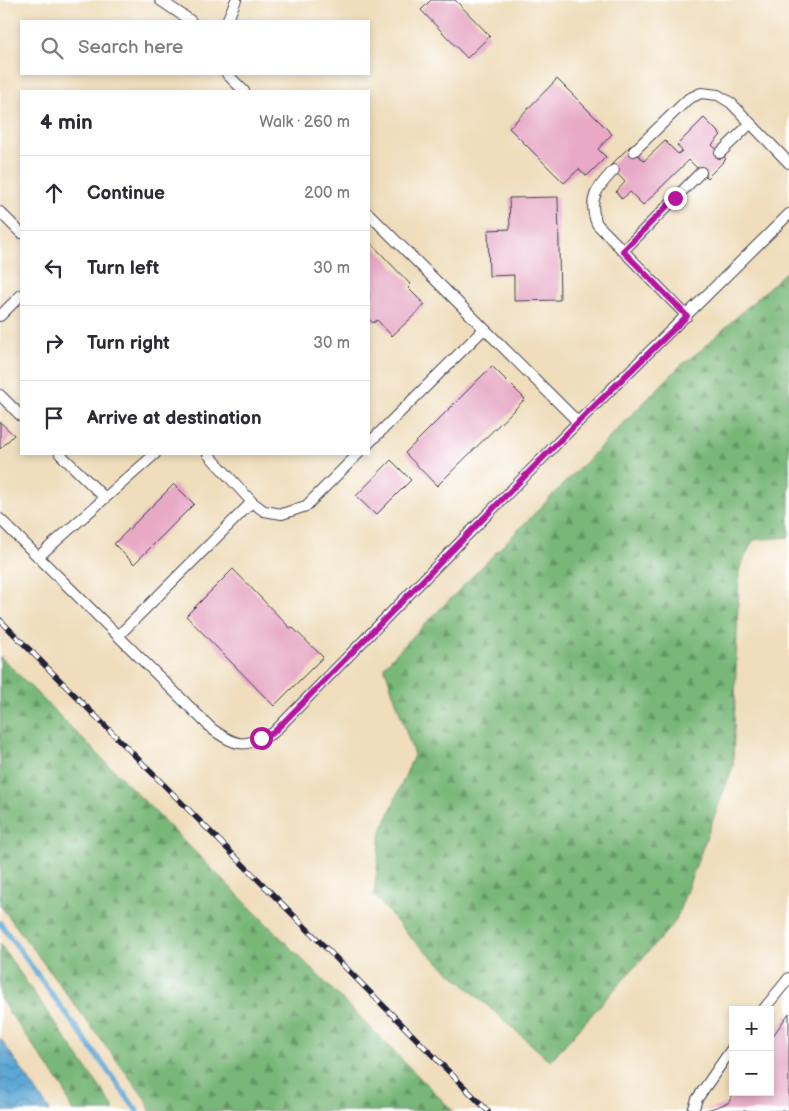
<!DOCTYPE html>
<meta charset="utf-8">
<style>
:root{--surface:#fff;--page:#f7f7f7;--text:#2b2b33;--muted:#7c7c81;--line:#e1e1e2}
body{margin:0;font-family:"Balsamiq Sans",sans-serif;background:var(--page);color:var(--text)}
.controls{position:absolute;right:15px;bottom:15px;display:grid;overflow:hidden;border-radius:0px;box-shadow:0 2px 8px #0003}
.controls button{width:45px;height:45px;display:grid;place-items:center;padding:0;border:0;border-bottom:1px solid var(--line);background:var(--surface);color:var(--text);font:25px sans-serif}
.stop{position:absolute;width:15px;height:15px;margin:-11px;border:4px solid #b5179e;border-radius:50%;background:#fff}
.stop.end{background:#b5179e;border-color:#fff;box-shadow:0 1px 5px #0008}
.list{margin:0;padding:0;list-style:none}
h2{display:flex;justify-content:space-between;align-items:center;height:65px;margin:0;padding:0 20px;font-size:21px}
h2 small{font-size:16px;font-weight:400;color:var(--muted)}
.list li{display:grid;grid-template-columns:32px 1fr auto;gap:15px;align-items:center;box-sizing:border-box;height:75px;padding:0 20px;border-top:1px solid var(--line)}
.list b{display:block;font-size:19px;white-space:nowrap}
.list em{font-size:16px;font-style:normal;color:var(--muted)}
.icon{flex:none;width:28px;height:28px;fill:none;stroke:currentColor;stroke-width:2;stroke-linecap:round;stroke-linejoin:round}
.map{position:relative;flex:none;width:789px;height:1111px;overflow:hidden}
.search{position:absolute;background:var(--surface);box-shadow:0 2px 8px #0003;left:20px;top:20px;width:350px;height:55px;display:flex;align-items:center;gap:12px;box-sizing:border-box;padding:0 18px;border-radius:0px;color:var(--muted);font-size:19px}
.panel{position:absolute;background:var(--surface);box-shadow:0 2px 8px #0003;left:20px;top:90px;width:350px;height:365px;border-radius:0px}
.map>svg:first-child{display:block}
.forest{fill:url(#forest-firs);stroke:#4d6c5a}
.water{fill:url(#water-waves);stroke:#406488}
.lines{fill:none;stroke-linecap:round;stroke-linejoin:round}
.stream{stroke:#5da7d5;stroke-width:5.5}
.building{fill:#e7a9c6}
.lane-casing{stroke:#413e4e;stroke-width:12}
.lane{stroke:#fff;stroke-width:10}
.rail-casing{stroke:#22223b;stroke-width:5.5}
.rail{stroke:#fff;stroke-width:4;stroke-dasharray:11;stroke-linecap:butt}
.route{stroke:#b5179e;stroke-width:6}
</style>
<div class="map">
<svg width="789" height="1111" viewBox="0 0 789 1111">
<defs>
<pattern id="forest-firs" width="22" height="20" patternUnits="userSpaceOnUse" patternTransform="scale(1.25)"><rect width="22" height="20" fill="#78b778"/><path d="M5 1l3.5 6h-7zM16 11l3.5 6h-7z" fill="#629464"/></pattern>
<pattern id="water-waves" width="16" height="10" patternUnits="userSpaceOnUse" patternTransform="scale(1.25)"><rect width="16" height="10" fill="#5da7d5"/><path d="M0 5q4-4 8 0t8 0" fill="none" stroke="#4c88ae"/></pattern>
</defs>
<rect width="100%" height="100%" fill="#fff"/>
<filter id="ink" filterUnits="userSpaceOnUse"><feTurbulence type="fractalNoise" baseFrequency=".02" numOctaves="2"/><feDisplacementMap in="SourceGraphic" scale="10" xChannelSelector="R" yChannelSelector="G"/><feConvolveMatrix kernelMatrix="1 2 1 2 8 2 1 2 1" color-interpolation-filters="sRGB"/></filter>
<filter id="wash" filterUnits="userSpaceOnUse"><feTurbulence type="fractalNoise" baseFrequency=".0096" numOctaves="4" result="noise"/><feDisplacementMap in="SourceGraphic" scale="20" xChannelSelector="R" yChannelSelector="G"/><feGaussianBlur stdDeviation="1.12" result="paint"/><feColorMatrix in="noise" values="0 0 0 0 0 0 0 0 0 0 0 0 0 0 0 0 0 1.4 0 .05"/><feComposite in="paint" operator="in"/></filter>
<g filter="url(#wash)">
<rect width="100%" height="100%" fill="#efddbb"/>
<path class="forest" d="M789,269V537L753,540L739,570L733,766L675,922L550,1061L410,937L374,895L381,833L414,755L384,666L679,367L701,350Z
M0,656L453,1111H150L147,1101L0,905Z
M0,944L112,1105L114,1111H72L64,1089L0,999Z"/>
<path class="water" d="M0,1038L50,1111H0Z"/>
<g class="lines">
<path class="stream" d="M0,923L137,1111"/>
</g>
<g id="blocks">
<path class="building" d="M431,0H455L490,36L467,58L421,10Z
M557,79L612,134L598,149L606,157L587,176L579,169L564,183L509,128Z
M704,118L721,135L712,145L726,159L707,178L689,160L643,205L630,192L622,199L616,192L625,182L610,166L630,146L644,161L665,141L678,154L682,151L677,145Z
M558,197L560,300L514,301V275L489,276L488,230L510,229L509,198Z
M369,241L411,285L408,288L425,305L392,336L377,320L373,323L369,319Z
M492,366L525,399L437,486L405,453Z
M0,422L14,435L0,449Z
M391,460L411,480L376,515L356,496Z
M174,484L194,504L134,564L114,544Z
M233,569L290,628L292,627L323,657L274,706L186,616Z
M789,1013V1111H704L728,1103L735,1092H770V1040Z"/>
</g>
</g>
<g filter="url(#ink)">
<use href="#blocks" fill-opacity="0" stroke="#413e4e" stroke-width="1"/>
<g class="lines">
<g class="lane-casing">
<path id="lane" d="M160,0L191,21
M227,21L236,0
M227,74L244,91
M634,151L688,99L701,93L718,95L731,103L789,163
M720,153L750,124
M614,170C597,188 587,199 597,224L687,316
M0,212L21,233
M369,214L578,422
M623,251L701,172
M0,316L21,295
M0,395L21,416
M369,443L484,329
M60,454L105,498
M208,454L252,502L264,511L282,514L306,506L358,454
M0,519L212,729C239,748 244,747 273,733L578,422L789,214
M38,557L155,454
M118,636L252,502
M763,1010L789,978
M693,1111L697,1099L733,1047"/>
</g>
<use href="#lane" class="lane"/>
<g class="rail-casing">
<path id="rail" d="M0,620L488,1111"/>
</g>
<use href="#rail" class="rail"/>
</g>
</g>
<g class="lines" filter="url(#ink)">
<path class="route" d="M261,738L273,733L578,422L687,316L623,251L675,198"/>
</g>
</svg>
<div class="controls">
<button>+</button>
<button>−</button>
</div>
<div class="stop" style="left:261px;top:738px"></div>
<div class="stop end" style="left:675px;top:198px"></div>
<div class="search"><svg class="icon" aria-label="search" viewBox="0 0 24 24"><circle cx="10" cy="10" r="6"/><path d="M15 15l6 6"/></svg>Search here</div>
<section class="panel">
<h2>4 min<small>Walk · 260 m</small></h2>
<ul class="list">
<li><svg class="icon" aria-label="ahead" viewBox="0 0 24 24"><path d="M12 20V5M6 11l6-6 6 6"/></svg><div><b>Continue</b></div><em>200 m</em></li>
<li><svg class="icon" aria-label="left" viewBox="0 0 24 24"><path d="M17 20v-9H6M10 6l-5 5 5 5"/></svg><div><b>Turn left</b></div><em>30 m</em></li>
<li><svg class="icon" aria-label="right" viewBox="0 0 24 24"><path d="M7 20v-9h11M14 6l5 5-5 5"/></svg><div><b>Turn right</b></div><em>30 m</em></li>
<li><svg class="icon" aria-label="arrive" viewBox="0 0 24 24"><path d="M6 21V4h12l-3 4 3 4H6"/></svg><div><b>Arrive at destination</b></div></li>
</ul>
</section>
</div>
